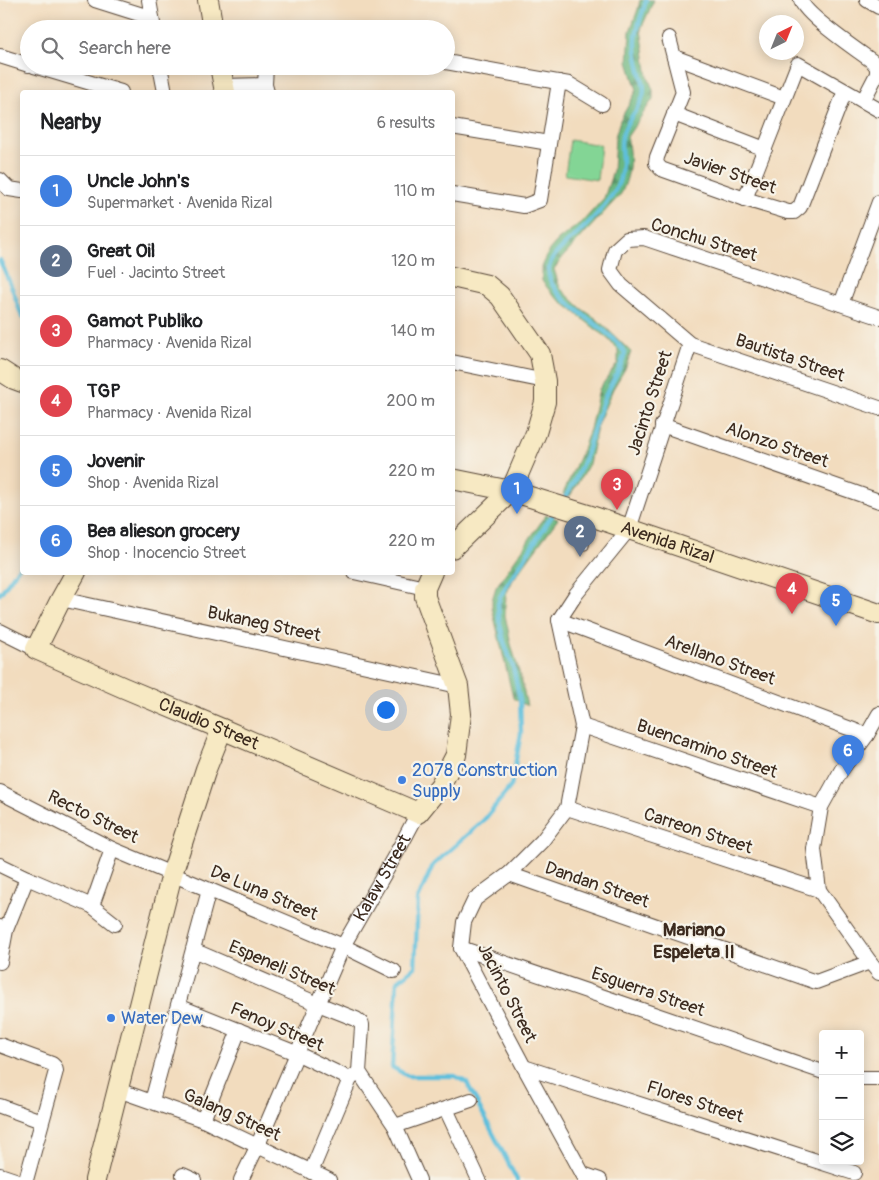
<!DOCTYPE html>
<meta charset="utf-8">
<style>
:root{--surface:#fff;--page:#f6f6f6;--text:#202124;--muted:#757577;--line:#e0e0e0;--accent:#1a73e8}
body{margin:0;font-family:Pangolin,sans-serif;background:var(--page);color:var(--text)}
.controls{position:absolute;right:15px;bottom:15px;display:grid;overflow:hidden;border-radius:5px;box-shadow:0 2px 12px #0003}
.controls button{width:45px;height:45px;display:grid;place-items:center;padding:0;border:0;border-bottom:1px solid var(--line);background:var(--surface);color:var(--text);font:25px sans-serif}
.compass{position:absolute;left:759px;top:15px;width:45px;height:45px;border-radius:50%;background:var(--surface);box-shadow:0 2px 12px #0003;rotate:43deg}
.you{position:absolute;left:385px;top:709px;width:18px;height:18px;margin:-12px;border:4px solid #fff;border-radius:50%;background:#1a73e8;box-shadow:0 0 0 8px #1a73e833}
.badge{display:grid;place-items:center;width:32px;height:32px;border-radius:50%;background:var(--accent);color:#fff;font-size:16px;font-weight:700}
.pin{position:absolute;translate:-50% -41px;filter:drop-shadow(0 1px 2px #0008)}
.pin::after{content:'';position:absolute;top:26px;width:18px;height:15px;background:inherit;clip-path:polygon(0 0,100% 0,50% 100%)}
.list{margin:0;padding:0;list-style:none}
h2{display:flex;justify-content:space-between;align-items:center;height:65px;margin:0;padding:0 20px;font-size:21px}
h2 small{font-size:16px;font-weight:400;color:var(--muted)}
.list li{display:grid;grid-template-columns:32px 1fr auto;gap:15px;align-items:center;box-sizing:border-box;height:70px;padding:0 20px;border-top:1px solid var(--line)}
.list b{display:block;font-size:19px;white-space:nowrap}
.list p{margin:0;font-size:16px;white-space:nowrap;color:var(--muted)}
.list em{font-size:16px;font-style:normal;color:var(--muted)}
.icon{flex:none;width:28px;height:28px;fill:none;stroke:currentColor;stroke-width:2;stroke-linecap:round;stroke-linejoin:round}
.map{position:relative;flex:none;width:879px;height:1180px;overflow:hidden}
.search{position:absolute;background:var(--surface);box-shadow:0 2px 12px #0003;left:20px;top:20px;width:435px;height:55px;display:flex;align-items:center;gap:12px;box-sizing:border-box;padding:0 18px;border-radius:28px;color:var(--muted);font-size:19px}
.panel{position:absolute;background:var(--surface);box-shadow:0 2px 12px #0003;left:20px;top:90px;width:435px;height:485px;border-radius:5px}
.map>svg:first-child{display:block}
.forest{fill:url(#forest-firs);stroke:#52704e}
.park{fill:#83d595;stroke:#5f805a}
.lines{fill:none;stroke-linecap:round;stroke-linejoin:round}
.stream{stroke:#5ebfdc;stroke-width:4.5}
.lane-casing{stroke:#564536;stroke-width:9}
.street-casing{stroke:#564536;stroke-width:16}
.secondary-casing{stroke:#564536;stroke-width:22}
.lane{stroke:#fff;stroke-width:7}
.street{stroke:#fff;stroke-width:14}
.secondary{stroke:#f7e9c3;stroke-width:20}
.shop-dot{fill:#3f7fe0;stroke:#f7f3e8;stroke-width:2}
.labels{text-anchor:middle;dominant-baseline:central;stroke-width:4.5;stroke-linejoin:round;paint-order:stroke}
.street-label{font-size:18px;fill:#3b2a1e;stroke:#f7f3e8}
.shop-label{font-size:18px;fill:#366cbe;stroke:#f7f3e8;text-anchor:start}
.neighbourhood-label{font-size:19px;font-weight:bold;fill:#3b2a1e;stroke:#f7f3e8}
</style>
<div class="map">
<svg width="879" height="1180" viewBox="0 0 879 1180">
<defs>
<pattern id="forest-firs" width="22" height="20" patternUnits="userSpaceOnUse" patternTransform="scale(1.25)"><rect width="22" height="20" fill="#6ab67e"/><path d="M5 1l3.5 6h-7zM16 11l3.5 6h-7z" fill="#589467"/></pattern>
</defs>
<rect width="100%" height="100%" fill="#f7f3e8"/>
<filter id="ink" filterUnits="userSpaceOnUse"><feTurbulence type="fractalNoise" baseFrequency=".02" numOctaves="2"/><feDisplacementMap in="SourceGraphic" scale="10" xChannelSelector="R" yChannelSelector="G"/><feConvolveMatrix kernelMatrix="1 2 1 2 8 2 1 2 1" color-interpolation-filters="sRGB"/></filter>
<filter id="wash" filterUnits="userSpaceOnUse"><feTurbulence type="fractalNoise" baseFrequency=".0096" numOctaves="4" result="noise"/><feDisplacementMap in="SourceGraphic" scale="20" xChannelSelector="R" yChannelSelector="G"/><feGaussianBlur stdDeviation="1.12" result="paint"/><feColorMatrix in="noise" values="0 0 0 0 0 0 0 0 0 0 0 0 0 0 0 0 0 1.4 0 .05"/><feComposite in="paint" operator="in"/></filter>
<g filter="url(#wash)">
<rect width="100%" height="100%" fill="#f2dcbe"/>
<path class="forest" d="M640,0H654L641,29L648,77L653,90V99L627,137C631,159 631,173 621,194L563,257L554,269L560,288L582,309L597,319L631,352L625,369L613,389L598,423L589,464L570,496L563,494L584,446L590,429L599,389L618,363V350L608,339L553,295L542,281V267L549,250L558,240L584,220L604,198L613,171L615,137L620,120L637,90L628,62L630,31L638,9Z
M546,515L558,519L513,580L506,594L505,615L511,644L522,682L527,706L513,698L492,608V600L496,587Z"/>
<path class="park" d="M570,140L601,145L597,180L565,175Z"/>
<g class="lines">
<path class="stream" d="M0,260L12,288L22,317
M563,501C573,485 581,469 587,452C592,434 597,417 604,399C610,384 621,370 625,353C609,326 554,303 549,276C548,269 549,264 553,258C559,249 569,241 577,234C589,223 601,211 610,198C618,188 622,175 622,163C622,154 620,145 622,136C625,121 639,111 643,96C646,86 641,76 639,66C637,58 635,49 636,40C636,26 643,14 646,0
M0,594L22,563
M517,1180L467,1083L455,1076H408L392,1067L397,982L415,967L418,899L433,865L484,820L511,786L521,733L520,700L513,667L504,642L499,619L498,604L500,597L505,588L555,511"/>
</g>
</g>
<g filter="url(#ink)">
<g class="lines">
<g class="lane-casing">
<path id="lane" d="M585,546L588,518"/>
</g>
<g class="street-casing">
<g id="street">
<path d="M95,0L152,18"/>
<path d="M149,0L154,29"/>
<path d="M801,0C804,14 858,51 872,61L877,67V74L863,101"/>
<path d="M867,0L879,7"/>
<path d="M669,38L683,92L657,157L656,163L661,169L745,199L788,212H794L800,207L845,91"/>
<path d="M0,56L29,65"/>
<path d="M674,57L784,98"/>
<path d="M446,62L569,84L602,104"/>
<path d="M34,66L121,92"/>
<path d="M160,66L165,92"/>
<path d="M266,66L265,85L267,92"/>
<path d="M224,86L265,85"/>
<path d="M674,114L765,149"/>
<path d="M452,127L549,143"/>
<path d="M0,180L9,189L22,191"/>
<path d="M452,194L524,206L540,200L559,82"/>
<path d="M745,199L798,64L879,110"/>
<path d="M841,304L879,202"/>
<path d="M879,317L644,238L627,239L615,250L610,270L621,285L690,344L879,408"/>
<path d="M452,362L545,381"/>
<path d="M662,425L879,501"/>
<path d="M354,572L425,588"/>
<path d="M61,599L458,686"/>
<path d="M559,620L867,735"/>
<path d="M0,631L36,649"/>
<path d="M879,714L867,735L842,769L821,807L814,849L819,890L870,962L879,973"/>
<path d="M582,726L821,807"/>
<path d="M0,792L112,849L343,946L394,971"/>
<path d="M567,808L819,890"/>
<path d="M0,865L27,878L92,906L115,924"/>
<path d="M509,874L816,982L870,962"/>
<path d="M92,906L112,849"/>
<path d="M0,927L6,930L0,962"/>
<path d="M6,930L27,878"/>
<path d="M461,948L823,1072"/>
<path d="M193,950L318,1004L356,1019L362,1024V1027L359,1072L395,1126L419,1180"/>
<path d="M178,1006L296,1053L350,1079L359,1072"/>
<path d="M0,1045L52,1064L55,1067L56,1071L26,1180"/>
<path d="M524,1067L854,1173"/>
<path d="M860,1078H879"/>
<path d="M118,1090L203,1120L329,1180"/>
<path d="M152,1101L209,890"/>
<path d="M0,1106L41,1121"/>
<path d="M446,1109L479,1180"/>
<path d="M203,1120L239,1030"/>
<path d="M395,1126L471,1100"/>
<path d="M311,1172L350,1079"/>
<path d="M583,1174L600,1180"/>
<path d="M0,1175L15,1180"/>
<path d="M183,1175L194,1180"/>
<path id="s1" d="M241,1180L257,1147L343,946L401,845L418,813"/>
<path d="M586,1180L524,1067L461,948L464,922L475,899L509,874L542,841L567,808L582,726L559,620L576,594L629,529L690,344"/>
</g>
</g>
<g class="secondary-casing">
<g id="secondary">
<path d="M208,0L213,29"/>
<path d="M220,66L225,92"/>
<path d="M452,277L487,285L500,296L540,354L545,381V402L536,433L511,491L452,548"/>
<path d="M0,370L14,379L22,382"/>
<path id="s2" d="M452,479L511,491L588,515L879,614"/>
<path id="s3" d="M76,572L61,599L36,649L122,687L222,729L418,813L440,786L456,755L461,714L458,686L425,597V588L432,572"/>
<path d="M95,1180L172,874L206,769L222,729"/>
</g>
</g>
<use href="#lane" class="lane"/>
<use href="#street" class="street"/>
<use href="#secondary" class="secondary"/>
</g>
</g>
<g class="shop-dot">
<circle cx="402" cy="780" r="5"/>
<circle cx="111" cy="1018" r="5"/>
</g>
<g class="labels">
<g class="street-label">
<text transform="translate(730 173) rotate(19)">Javier Street</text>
<text transform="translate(704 240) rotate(17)">Conchu Street</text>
<text transform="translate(790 358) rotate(19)">Bautista Street</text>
<text transform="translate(650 403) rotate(-72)">Jacinto Street</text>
<text transform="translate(777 445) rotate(19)">Alonzo Street</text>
<text stroke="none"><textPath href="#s2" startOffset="225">Avenida Rizal</textPath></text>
<text transform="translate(264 624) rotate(12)">Bukaneg Street</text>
<text transform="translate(720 660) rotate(20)">Arellano Street</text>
<text stroke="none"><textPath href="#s3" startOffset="275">Claudio Street</textPath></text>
<text transform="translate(707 749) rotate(19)">Buencamino Street</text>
<text transform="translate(93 817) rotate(26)">Recto Street</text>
<text transform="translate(698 831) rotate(18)">Carreon Street</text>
<text stroke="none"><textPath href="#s1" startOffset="334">Kalaw Street</textPath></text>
<text transform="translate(597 885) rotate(19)">Dandan Street</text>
<text transform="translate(264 893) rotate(23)">De Luna Street</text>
<text transform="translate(282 968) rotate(23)">Espeneli Street</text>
<text transform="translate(648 992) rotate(19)">Esguerra Street</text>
<text transform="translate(507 993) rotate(63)">Jacinto Street</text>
<text transform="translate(277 1027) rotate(23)">Fenoy Street</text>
<text transform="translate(695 1102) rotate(18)">Flores Street</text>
<text transform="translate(232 1115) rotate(24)">Galang Street</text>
</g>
<g class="shop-label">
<text x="412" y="770">2078 Construction<tspan x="412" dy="21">Supply</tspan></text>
<text x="121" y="1018">Water Dew</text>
</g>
<g class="neighbourhood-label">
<text x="694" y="930">Mariano<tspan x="694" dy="22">Espeleta II</tspan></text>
</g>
</g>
</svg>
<div class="controls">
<button>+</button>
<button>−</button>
<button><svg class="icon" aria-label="layers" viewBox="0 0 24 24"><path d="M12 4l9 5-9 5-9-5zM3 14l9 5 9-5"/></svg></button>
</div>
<svg class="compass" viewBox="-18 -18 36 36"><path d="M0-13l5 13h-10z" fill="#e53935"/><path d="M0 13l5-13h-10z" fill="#757577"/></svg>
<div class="you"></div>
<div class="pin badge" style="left:517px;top:514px;background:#3f7fe0">1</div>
<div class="pin badge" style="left:580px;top:557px;background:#5c6f8a">2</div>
<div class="pin badge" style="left:617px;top:510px;background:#e0444e">3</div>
<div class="pin badge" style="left:792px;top:614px;background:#e0444e">4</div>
<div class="pin badge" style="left:836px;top:626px;background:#3f7fe0">5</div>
<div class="pin badge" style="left:848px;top:776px;background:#3f7fe0">6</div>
<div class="search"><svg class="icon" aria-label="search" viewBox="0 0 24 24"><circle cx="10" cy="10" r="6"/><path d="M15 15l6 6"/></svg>Search here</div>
<section class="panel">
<h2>Nearby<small>6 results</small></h2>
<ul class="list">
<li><span class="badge" style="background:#3f7fe0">1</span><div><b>Uncle John's</b><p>Supermarket · Avenida Rizal</p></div><em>110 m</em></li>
<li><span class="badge" style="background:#5c6f8a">2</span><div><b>Great Oil</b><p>Fuel · Jacinto Street</p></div><em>120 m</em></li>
<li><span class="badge" style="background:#e0444e">3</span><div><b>Gamot Publiko</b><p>Pharmacy · Avenida Rizal</p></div><em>140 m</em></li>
<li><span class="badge" style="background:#e0444e">4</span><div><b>TGP</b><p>Pharmacy · Avenida Rizal</p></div><em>200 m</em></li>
<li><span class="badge" style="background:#3f7fe0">5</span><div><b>Jovenir</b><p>Shop · Avenida Rizal</p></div><em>220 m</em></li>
<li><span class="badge" style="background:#3f7fe0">6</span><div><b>Bea alieson grocery</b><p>Shop · Inocencio Street</p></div><em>220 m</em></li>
</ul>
</section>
</div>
